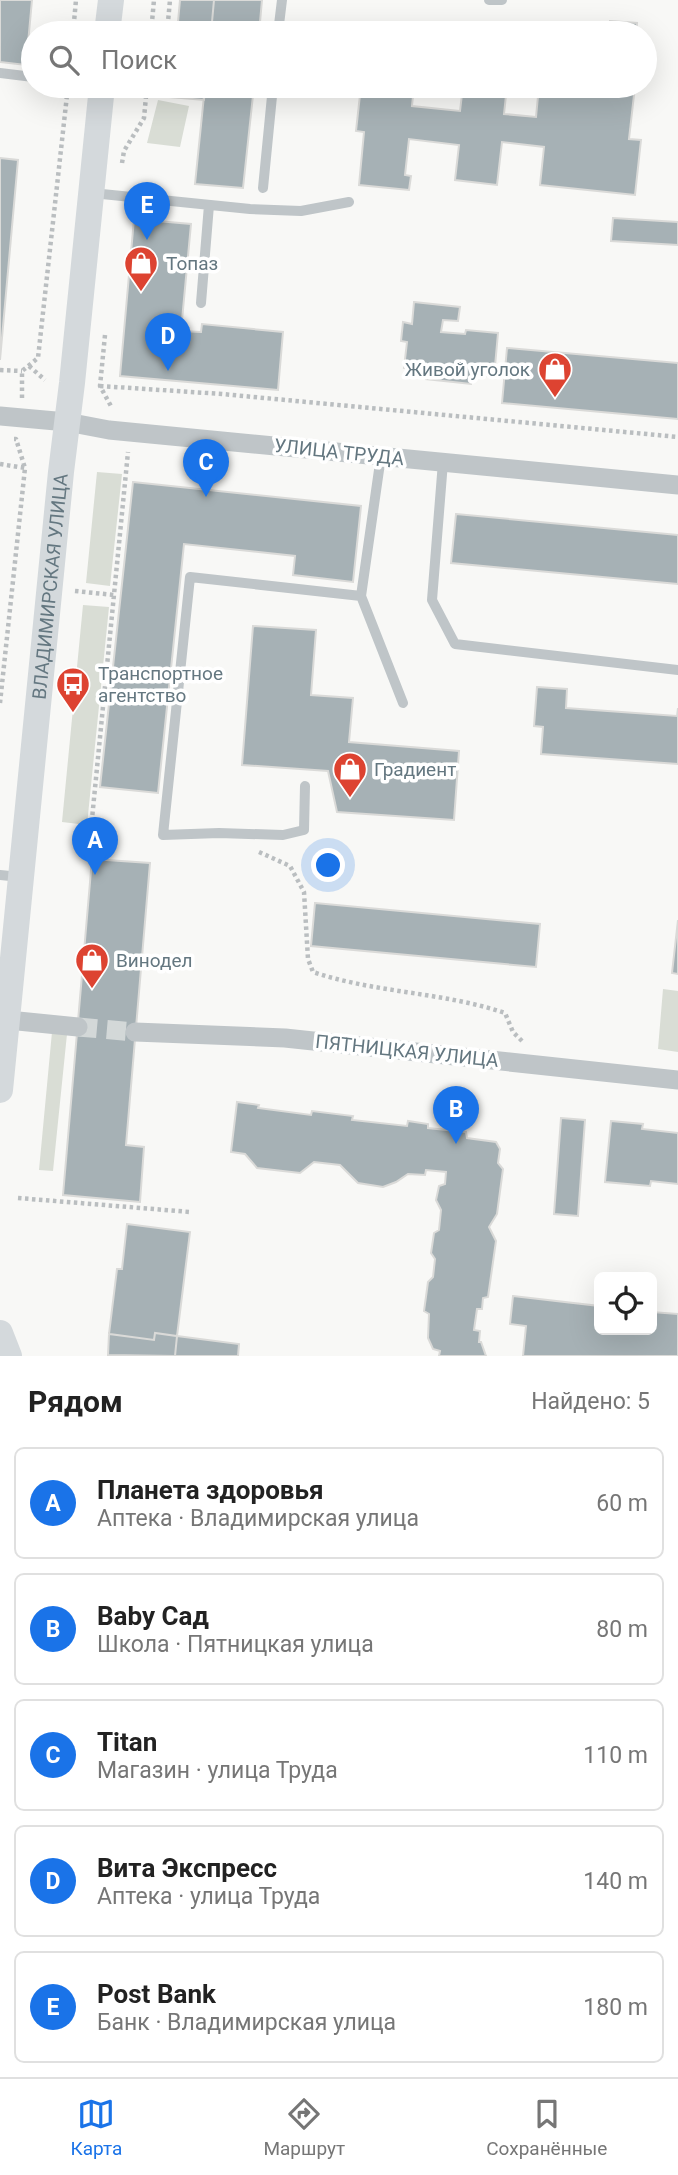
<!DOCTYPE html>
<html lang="ru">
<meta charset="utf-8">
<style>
:root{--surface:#fff;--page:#f2f2f2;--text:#222;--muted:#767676;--line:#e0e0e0;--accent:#1a73e8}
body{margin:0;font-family:Roboto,sans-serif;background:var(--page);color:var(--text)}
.controls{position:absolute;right:21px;bottom:21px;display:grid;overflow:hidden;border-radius:10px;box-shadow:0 7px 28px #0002}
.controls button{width:63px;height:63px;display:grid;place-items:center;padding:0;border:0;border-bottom:2px solid var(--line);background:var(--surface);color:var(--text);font:35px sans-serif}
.you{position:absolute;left:329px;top:866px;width:24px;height:24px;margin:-18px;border:5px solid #fff;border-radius:50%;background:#1a73e8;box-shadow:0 0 0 10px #1a73e833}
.badge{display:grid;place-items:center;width:46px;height:46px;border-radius:50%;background:var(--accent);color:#fff;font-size:23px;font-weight:700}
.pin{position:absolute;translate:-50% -58px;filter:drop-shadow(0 2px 4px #0008)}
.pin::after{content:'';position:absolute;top:37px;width:24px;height:21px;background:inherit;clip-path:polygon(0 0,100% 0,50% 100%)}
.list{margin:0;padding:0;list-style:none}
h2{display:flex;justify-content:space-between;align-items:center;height:91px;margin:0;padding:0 28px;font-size:30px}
h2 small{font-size:23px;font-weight:400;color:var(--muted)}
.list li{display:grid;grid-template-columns:46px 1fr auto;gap:21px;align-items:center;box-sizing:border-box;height:112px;margin:0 14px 14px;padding:0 14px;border:2px solid var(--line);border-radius:10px}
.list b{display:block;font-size:26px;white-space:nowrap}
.list p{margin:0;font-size:23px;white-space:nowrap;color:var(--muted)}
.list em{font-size:23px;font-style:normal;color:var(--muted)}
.icon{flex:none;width:38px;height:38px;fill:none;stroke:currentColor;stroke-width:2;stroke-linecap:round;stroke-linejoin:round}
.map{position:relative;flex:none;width:678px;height:1356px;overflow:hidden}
.search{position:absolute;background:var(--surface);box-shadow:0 7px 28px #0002;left:21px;right:21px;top:21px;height:77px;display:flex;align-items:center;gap:18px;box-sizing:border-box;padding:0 24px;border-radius:38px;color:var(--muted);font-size:26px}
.sheet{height:721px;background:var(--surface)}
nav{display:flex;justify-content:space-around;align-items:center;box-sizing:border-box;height:98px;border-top:2px solid var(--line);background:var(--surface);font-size:19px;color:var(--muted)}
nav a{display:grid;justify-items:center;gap:4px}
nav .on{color:var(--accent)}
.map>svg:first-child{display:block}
.green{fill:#d9ddd5}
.building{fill:#a6b1b5;stroke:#dadad8;stroke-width:2}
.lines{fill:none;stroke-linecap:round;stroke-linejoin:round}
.minor-tunnel{stroke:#d3d8d8;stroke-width:19;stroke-dasharray:19 10;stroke-linecap:butt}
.path{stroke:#babec0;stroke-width:4.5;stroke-dasharray:3.5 3.5;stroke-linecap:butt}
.service{stroke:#bfc5c8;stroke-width:10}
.minor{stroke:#bfc5c8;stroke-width:19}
.secondary{stroke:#d4d9dc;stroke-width:26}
.labels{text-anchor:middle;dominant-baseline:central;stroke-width:7;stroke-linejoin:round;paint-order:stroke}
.poi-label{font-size:19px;fill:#647780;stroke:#fff;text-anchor:start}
.street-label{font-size:19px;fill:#647780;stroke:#fff}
</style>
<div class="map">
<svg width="678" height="1356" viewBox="0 0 678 1356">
<rect width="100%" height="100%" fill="#f8f8f6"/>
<path class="green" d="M158,100L189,106L180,147L147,143Z
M97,472L122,474L110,586L86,583Z
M83,605L109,607L87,825L62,822Z
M663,989L678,991V1052L658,1049Z
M52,1032L67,1034L53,1171L39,1170Z"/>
<path class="building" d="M0,0H32L26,65L0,62Z
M180,0H214L211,33H177Z
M214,0H262L259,33H211Z
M610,21L637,23L636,33H609Z
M171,86H205L204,100L170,97Z
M205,86H254L243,188L195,184Z
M361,86H414L412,106L460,111L463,86H507L504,114L536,117L539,86H635L629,139L641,140L635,195L540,185L544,147L502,142L497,185L455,180L459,145L409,139L405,175L411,176L409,190L359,185L364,132L356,131Z
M0,158L18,160L0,360Z
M613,218L678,222V245L611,241Z
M134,219L191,224L181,331L201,332L202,324L283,332L278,390L120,376Z
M414,302L460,307L458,321L443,320L441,332L465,334L466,330L498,333L494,377L472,374L471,384L426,379L427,371L404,368L407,342L401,341L403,322L412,324Z
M507,348L678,363V419L502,403Z
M133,482L361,506L353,582L293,575L295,556L184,544L158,793L100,787Z
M456,514L678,535V584L451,563Z
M253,626L316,630L311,695L353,698L349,742L459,751L454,820L337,812L328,771L242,765Z
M537,687L567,689L566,708L677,716L678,708V764L541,754L543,727L534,726Z
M92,859L150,863L126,1145L144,1147L140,1202L63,1195Z
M315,903L540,924L536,967L311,946Z
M678,920V974L672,973Z
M237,1102L259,1105L258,1108L311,1115L312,1111L353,1116L352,1120L407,1126L408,1121L428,1124V1128L466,1132L467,1138L496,1142L500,1149L498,1163L503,1169L497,1214L489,1227L496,1241L488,1297L483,1298L482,1309H477L474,1330L480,1331L479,1342H481L486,1356H439L440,1351L433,1349L428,1338L429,1314L424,1311L428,1282L433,1277L435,1259L431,1253L434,1233L439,1230L441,1210L436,1200L439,1186L445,1184L446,1172L426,1170L425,1175L408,1174L396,1182L383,1187L358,1183L340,1165L314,1162L300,1173L257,1168L245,1154L231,1152Z
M561,1118L585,1120L578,1216L554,1214Z
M611,1121L643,1124L642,1129L678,1133V1184L651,1181L650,1186L605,1182Z
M127,1224L190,1232L177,1336L155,1333L154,1340L109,1334L117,1269H122Z
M513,1296L599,1306V1330H652V1312L678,1314V1356H523L526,1326L510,1324Z
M155,1333L177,1336L175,1356L108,1355L109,1334L154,1340Z
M177,1336L239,1344L238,1356H175Z"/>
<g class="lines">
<path class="minor-tunnel" d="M78,1027L135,1032"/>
<path class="path" d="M73,33L76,0
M151,33L154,0
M167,33L170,0
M122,163L124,151L144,118L147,86
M105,335L100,386L112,408
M29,366L45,380
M0,370L22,371
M100,386L222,394L678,437
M22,398V371L38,358L68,86
M0,464L25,468
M75,591L114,595
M0,703L25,468L16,439H14
M91,829L128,452
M259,852L290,866L304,892L308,959L313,972C375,993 443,992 505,1013L513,1032L522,1041
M18,1198L190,1212"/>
<path class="service" d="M489,0H502
M278,33L282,0
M0,73L33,77
M263,188L273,86
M92,193L250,209L301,211L349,202
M201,303L209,205
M443,462L432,600L455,644L678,670
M361,596L403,703
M305,786L304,830L283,835L219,833L163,835L190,577L361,596L381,456
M0,875L20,877"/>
<path class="minor" d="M0,416L67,422L109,430L678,485
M8,1020L78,1027
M135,1032L285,1038L678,1080"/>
<g class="secondary">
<path d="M107,33L111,0"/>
<path id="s1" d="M0,1090L61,472L72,383L102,86"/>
<path d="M0,1333L9,1356"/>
</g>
</g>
<defs>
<g id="shop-pin" transform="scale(1.75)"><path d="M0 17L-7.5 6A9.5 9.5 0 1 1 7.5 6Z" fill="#dd4331" stroke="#fff"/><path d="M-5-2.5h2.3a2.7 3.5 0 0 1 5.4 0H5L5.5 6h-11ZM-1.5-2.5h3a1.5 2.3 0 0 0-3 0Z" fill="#fff"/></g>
<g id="bus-pin" transform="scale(1.75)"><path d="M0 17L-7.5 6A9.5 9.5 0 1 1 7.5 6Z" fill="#dd4331" stroke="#fff"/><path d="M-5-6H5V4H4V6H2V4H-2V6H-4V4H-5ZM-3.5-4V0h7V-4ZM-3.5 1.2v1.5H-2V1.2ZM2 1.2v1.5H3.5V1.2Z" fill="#fff"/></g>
</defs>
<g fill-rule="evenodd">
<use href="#shop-pin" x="141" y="263"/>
<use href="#shop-pin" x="555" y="369"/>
<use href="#bus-pin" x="73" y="684"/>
<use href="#shop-pin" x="350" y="769"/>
<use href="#shop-pin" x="92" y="960"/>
</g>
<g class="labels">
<g class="poi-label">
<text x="166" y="263">Топаз</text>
<text x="530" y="369" text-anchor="end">Живой уголок</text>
<text x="98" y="673">Транспортное<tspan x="98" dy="22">агентство</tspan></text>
<text x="374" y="769">Градиент</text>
<text x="116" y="960">Винодел</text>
</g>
<g class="street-label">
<text transform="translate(339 452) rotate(6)">УЛИЦА ТРУДА</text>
<text stroke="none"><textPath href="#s1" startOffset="506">ВЛАДИМИРСКАЯ УЛИЦА</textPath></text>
<text transform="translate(407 1051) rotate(6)">ПЯТНИЦКАЯ УЛИЦА</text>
</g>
</g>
</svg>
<div class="controls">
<button><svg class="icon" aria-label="locate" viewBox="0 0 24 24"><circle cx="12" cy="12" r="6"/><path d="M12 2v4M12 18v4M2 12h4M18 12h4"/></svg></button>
</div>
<div class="you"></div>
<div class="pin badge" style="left:95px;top:875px">A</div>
<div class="pin badge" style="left:456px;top:1144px">B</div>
<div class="pin badge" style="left:206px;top:497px">C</div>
<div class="pin badge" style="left:168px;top:371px">D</div>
<div class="pin badge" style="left:147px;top:240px">E</div>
<div class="search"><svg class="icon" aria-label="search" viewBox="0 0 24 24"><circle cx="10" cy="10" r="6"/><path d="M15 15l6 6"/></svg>Поиск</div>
</div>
<section class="sheet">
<h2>Рядом<small>Найдено: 5</small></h2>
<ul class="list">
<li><span class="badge">A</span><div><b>Планета здоровья</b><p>Аптека · Владимирская улица</p></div><em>60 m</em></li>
<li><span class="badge">B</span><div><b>Baby Сад</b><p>Школа · Пятницкая улица</p></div><em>80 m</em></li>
<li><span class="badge">C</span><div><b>Titan</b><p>Магазин · улица Труда</p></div><em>110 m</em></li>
<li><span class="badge">D</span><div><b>Вита Экспресс</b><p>Аптека · улица Труда</p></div><em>140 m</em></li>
<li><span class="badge">E</span><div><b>Post Bank</b><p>Банк · Владимирская улица</p></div><em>180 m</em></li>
</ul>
</section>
<nav>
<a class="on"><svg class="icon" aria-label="map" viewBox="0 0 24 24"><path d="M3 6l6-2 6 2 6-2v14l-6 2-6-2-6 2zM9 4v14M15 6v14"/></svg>Карта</a>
<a><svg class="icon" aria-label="directions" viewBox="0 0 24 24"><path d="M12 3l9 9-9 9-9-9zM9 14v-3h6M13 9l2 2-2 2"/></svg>Маршрут</a>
<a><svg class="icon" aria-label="saved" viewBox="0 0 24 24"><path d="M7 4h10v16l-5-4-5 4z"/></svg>Сохранённые</a>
</nav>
